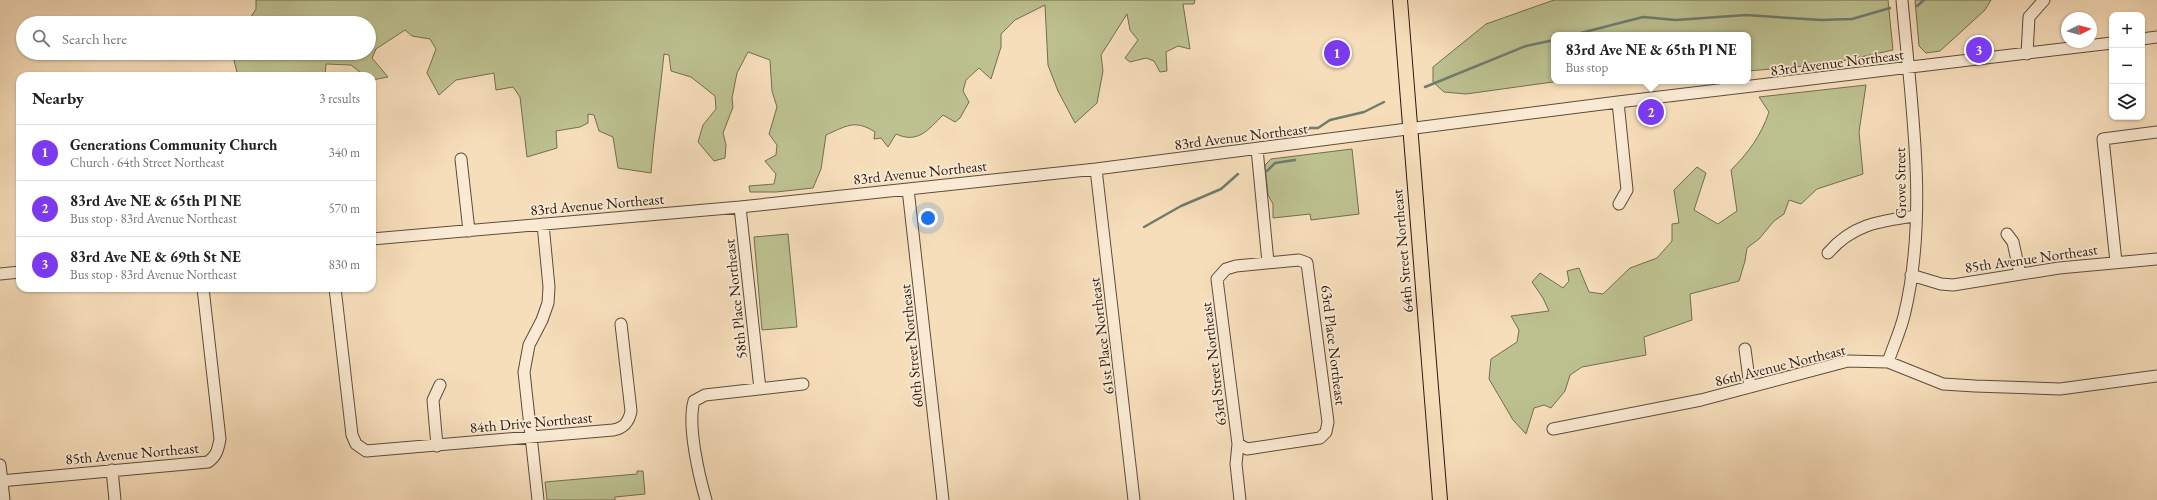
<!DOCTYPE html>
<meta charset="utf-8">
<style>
:root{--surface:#fff;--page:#f6f6f6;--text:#222;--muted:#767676;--line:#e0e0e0;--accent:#7c3aed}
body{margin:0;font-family:"EB Garamond",serif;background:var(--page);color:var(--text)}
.controls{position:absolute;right:12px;top:12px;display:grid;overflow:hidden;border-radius:8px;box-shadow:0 1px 3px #0004}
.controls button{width:36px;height:36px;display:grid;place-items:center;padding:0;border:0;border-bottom:1px solid var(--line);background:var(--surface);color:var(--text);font:20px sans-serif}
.compass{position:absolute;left:2061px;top:12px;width:36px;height:36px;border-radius:50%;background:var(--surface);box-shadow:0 1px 3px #0004;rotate:84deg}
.you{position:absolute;left:928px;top:218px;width:14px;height:14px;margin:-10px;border:3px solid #fff;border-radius:50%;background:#1a73e8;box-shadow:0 0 0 6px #1a73e833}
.badge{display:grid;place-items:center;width:26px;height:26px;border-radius:50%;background:var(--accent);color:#fff;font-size:13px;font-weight:700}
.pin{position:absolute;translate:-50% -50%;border:2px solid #fff;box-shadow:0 1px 4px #0006}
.popup{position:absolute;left:1551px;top:32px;width:200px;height:52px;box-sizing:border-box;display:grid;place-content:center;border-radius:8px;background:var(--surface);filter:drop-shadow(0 1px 3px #0005);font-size:13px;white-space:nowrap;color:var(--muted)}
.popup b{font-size:15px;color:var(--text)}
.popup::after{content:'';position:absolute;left:50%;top:100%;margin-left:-8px;border:8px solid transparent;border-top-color:var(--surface)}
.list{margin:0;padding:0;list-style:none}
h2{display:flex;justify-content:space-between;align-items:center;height:52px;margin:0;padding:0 16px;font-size:17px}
h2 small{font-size:13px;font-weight:400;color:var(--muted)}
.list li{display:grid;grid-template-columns:26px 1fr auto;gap:12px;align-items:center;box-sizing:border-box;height:56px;padding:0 16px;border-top:1px solid var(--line)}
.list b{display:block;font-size:15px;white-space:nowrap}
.list p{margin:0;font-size:13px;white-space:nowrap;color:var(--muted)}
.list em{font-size:13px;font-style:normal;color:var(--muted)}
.icon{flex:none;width:22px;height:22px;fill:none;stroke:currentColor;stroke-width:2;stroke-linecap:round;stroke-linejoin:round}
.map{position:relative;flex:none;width:2157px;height:500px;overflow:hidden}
.search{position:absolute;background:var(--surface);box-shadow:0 1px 3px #0004;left:16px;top:16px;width:360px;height:44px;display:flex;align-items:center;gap:10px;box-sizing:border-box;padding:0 14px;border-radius:22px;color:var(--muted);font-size:15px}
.panel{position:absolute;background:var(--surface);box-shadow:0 1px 3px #0004;left:16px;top:72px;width:360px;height:220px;border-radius:12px}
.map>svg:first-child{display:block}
.green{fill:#bdc190;stroke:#726e52}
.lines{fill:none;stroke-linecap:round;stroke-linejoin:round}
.stream{stroke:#6f7c6e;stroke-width:2.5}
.minor-casing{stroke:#5c4c3d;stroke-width:13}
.major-casing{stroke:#281b13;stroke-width:16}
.minor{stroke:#faead3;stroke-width:11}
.major{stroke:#f7debb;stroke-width:14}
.labels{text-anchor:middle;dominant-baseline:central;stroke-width:3.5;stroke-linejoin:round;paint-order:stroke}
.street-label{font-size:15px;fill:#281b13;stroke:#faead3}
</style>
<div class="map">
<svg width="2157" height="500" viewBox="0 0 2157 500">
<rect width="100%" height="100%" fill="#f7debb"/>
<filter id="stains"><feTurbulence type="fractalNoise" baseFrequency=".005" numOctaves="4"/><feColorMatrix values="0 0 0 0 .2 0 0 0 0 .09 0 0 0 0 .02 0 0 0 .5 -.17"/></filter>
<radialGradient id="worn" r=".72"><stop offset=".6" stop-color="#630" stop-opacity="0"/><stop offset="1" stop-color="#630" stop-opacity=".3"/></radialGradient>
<path class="green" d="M256,0H1195L1194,4H1183L1190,49L1178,46L1166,52L1167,71L1160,72L1154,61L1146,58L1130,62L1125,58L1138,40L1130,30L1127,14L1101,55L1103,71L1097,103L1075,123L1058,91L1048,65L1045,5L1015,20L1001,34V47L991,79L979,68L966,80L963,91L969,102L960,118L955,122L943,115C928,130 918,144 896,134L888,147L881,138L874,139L875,132C855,119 846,126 826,135L821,169L813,188L776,192H750L749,186L774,184L776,174L765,161L776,155L777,145L769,134L777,107L772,91L770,60L748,52L737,73L732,98L733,107L723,133L726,145L725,158L714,161L698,142L703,125L716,109L715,96L691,77L671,71L669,55L664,54C660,94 654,133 651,173L618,168L613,137L599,131L594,115L588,114V123L580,127L556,131L557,148L527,157L520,97L513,87L496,90L494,73L456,80L439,95L427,73L436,49L430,39L412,36L405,30L376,49L372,58L388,77L372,80V76H365L351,65L326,64L325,76H238L232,53H369V23H247L256,9Z
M1554,0H1888L1893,50L1828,64L1748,71V35H1554V81H1560L1466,94L1444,92L1433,82V67L1486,24Z
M1915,0H1991L1985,10L1940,51L1926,53L1919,46Z
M1866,85L1859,132L1863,174L1817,189L1801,204L1789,200L1784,214L1774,221L1759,239L1747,248L1745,261L1739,281L1690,294L1692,320L1644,337L1646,355L1582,367L1570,375L1565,391L1551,408L1544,405L1534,408L1526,434L1513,420L1489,379L1491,359L1517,342L1519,330L1511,316L1549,311L1543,298L1532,282L1540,273L1563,288L1569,281L1567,271L1579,268L1589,292L1603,294L1630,268L1657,258L1672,241V224L1679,223L1674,190L1697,167L1706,173L1694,210L1718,224L1737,211L1731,170C1748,153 1761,136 1769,112L1759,97Z
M1352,149L1359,214L1311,220L1310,214L1273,218V204L1268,195L1265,165L1271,159Z
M788,234L797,327L762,330L754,237Z
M637,471H643L645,494L615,497V500H547L545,482L637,474Z"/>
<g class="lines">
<path class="stream" d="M1917,6L1924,0
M1573,35L1643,17L1676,20L1746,15L1821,20L1852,19L1890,8
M1425,87L1526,46L1554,40
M1296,134L1310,128H1318L1330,120L1364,112L1384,102
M1267,171L1275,163L1295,160
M1144,227L1181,206L1221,189L1238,174"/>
<g class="minor-casing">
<path id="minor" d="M2142,39L2157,37
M2027,54L2029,17L2044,0
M1618,102L1627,190L1619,204
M1257,149L1268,262
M461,159L469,231
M1096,169L1134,500
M908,189L943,500
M740,207L760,389
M2007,234L2013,242L2020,274
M372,239L740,207L1096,169L1618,102L2112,43
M1828,253C1853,224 1880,221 1916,216
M2116,262L2103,139L2157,132
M0,274L20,272
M1911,275L1941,284L1953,285L2059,268L2157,259
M335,288L352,435L356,444L366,451L613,430C624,428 629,422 631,411L621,324
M1745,349L1750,387
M1888,362C1893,347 1900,332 1904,316C1929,215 1911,103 1902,0
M1553,429L1701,400L1848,361L1888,362L1943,384L1975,386L2060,389L2157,376
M1238,444L1247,449L1320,438L1326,432L1328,422L1307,263L1299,260L1236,266L1226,269L1217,279L1238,444L1236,464L1240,500
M437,446L433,400L440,385
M0,465L4,500
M112,470L115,500
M0,481L208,462C217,456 218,449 220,439L203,288
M538,500L524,372L529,345L542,320L548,303L549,287L543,224
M706,500C699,476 687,425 694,401L705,395L803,384"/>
</g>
<g class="major-casing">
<path id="major" d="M1400,0L1440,500"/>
</g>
<use href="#minor" class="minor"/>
<use href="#major" class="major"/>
</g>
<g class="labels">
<g class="street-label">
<text transform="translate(1837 62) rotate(-7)">83rd Avenue Northeast</text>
<text transform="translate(1241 136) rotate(-7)">83rd Avenue Northeast</text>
<text transform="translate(920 172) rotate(-6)">83rd Avenue Northeast</text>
<text transform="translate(1900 183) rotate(-91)">Grove Street</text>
<text transform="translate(597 204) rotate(-5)">83rd Avenue Northeast</text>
<text transform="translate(1402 251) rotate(-95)">64th Street Northeast</text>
<text transform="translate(2031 258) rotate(-8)">85th Avenue Northeast</text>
<text transform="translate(735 299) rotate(-96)">58th Place Northeast</text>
<text transform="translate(1101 336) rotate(-97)">61st Place Northeast</text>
<text transform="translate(1334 345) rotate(83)">63rd Place Northeast</text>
<text transform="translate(911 346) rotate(-96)">60th Street Northeast</text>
<text transform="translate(1213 364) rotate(-97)">63rd Street Northeast</text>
<text transform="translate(1780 365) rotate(-14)">86th Avenue Northeast</text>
<text transform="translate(531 422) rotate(-5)">84th Drive Northeast</text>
<text transform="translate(132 453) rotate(-5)">85th Avenue Northeast</text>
</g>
</g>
<rect width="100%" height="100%" filter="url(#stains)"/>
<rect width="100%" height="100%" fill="url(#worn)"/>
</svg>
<div class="controls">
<button>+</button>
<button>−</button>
<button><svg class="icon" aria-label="layers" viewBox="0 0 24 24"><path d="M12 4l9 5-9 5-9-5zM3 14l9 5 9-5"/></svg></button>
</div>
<svg class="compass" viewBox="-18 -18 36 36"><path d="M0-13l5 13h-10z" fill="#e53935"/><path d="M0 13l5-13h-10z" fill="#767676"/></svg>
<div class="you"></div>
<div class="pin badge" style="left:1337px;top:53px">1</div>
<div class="pin badge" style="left:1651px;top:112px">2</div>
<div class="popup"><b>83rd Ave NE &amp; 65th Pl NE</b>Bus stop</div>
<div class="pin badge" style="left:1979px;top:50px">3</div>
<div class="search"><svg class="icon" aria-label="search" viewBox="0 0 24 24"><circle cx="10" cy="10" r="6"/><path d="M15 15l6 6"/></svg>Search here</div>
<section class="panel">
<h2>Nearby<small>3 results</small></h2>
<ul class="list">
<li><span class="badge">1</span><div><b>Generations Community Church</b><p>Church · 64th Street Northeast</p></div><em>340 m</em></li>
<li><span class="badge">2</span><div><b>83rd Ave NE &amp; 65th Pl NE</b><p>Bus stop · 83rd Avenue Northeast</p></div><em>570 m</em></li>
<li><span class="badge">3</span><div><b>83rd Ave NE &amp; 69th St NE</b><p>Bus stop · 83rd Avenue Northeast</p></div><em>830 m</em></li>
</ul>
</section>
</div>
